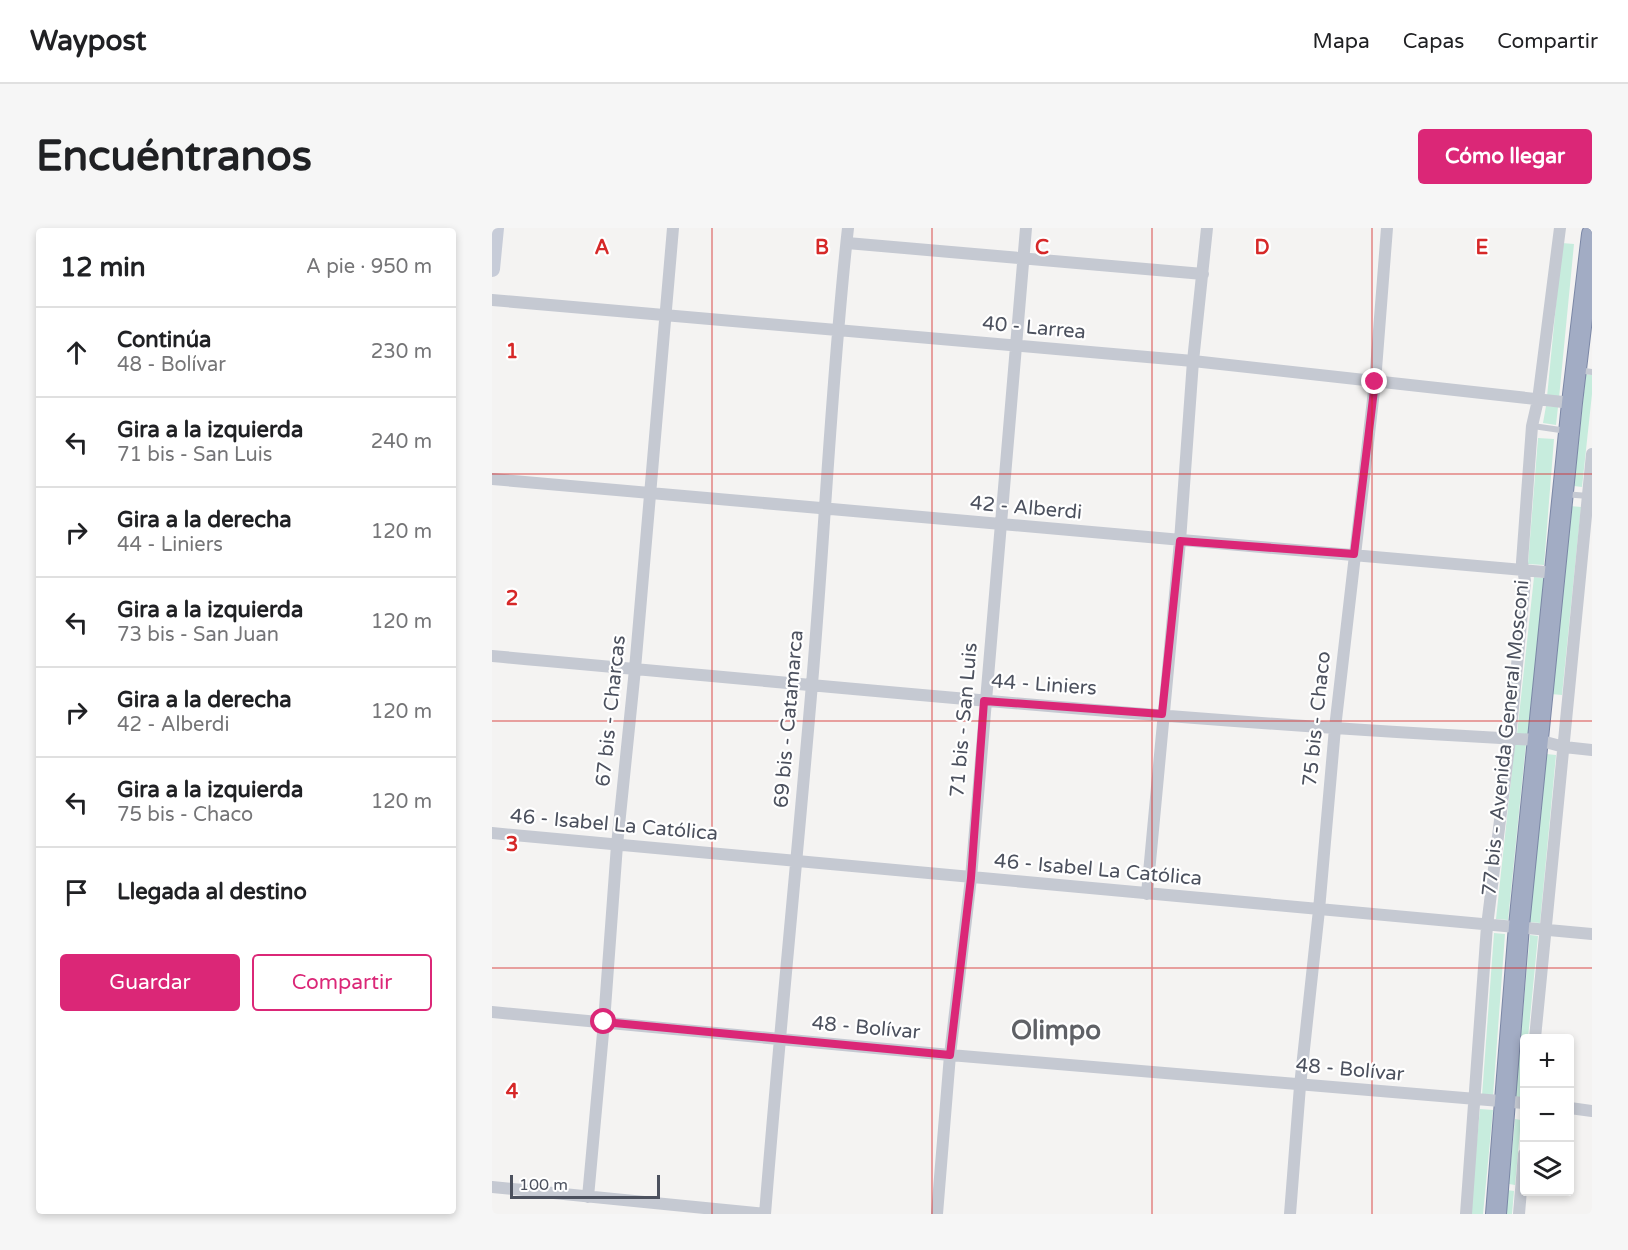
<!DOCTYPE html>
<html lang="es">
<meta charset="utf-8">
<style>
:root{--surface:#fff;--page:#f6f6f6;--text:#202124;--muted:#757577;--line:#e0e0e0;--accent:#db2777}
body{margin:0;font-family:"Varela Round",sans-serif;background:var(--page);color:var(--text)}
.controls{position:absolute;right:18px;bottom:18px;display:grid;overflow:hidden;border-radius:6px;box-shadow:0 3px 9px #0003}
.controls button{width:54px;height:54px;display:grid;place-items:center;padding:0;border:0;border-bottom:2px solid var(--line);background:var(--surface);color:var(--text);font:30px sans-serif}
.scale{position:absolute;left:18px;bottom:15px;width:150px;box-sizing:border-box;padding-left:6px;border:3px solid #4c515e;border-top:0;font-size:16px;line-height:21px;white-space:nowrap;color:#4c515e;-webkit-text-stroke:4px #fff;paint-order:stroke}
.stop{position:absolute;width:18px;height:18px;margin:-14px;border:4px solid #db2777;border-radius:50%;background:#fff}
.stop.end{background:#db2777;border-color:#fff;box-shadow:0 2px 6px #0008}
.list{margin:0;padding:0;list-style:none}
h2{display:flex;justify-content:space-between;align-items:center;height:78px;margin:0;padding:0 24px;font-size:26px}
h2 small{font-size:20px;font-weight:400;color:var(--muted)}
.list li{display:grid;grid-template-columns:39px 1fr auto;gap:18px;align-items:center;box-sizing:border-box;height:90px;padding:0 24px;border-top:2px solid var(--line)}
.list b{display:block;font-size:22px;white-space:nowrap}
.list p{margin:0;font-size:20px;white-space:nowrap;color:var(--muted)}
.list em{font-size:20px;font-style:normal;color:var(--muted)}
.actions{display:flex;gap:12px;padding:18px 24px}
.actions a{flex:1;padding:14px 0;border:2px solid var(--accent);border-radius:6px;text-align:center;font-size:21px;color:var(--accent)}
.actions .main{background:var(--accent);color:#fff}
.icon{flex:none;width:33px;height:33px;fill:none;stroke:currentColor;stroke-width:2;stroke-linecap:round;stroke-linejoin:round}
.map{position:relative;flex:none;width:1100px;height:986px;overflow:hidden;border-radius:6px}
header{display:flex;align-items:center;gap:36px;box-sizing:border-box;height:84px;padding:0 30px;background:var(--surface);border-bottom:2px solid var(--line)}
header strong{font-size:28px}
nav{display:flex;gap:33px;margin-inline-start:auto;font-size:21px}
.intro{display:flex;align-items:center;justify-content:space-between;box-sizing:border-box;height:144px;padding:0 36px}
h1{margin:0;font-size:42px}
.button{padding:15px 27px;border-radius:6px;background:var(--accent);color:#fff;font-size:21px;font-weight:700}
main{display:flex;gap:36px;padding:0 36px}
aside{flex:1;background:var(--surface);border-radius:6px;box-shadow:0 3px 9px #0003}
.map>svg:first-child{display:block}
.green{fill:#c7ecdd}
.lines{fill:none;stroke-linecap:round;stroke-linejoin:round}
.trunk-casing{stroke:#7b87a6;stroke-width:22}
.service{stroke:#c5c9d2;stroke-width:6}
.minor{stroke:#c5c9d2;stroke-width:12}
.secondary{stroke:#c7ccd8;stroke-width:16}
.trunk{stroke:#a2acc4;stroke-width:20}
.route{stroke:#db2777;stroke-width:8}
.grid{fill:none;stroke:#d62828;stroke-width:1.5;stroke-opacity:0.55}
.labels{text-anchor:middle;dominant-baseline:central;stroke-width:4.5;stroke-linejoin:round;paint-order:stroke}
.street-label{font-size:20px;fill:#4c515e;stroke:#fff}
.district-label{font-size:26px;font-weight:bold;fill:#5f6166;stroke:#fff}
.grid-label{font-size:20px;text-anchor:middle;font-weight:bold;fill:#d62828;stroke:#fff;stroke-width:4.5;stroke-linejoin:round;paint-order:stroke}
</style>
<header>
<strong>Waypost</strong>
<nav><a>Mapa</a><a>Capas</a><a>Compartir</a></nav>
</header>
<div class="intro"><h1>Encuéntranos</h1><a class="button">Cómo llegar</a></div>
<main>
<aside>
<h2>12 min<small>A pie · 950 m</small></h2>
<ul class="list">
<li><svg class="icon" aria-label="ahead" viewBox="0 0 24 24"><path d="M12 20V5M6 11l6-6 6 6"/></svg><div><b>Continúa</b><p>48 - Bolívar</p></div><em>230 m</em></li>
<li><svg class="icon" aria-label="left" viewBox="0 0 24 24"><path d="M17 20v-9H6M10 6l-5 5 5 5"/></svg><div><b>Gira a la izquierda</b><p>71 bis - San Luis</p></div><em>240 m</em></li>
<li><svg class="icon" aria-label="right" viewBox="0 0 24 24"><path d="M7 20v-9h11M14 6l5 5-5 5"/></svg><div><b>Gira a la derecha</b><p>44 - Liniers</p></div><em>120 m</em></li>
<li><svg class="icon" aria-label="left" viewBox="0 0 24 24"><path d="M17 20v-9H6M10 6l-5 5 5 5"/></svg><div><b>Gira a la izquierda</b><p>73 bis - San Juan</p></div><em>120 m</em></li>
<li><svg class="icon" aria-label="right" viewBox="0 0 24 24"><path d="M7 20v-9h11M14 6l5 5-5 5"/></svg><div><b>Gira a la derecha</b><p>42 - Alberdi</p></div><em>120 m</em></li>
<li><svg class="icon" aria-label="left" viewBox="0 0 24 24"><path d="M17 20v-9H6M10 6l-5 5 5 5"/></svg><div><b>Gira a la izquierda</b><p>75 bis - Chaco</p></div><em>120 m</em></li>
<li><svg class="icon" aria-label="arrive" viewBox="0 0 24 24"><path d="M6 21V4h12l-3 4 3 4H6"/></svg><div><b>Llegada al destino</b></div></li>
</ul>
<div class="actions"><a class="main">Guardar</a><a>Compartir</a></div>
</aside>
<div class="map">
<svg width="1100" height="986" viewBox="0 0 1100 986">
<rect width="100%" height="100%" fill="#f4f3f2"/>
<path class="green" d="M1070,15L1082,16L1067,170L1055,169Z
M1094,146L1100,147V166L1090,259L1082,258Z
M1054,178L1066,179L1064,197L1051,195Z
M1046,210L1062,211L1052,337L1036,336Z
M1078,278L1089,279L1070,467L1059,466Z
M1042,349L1052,350L1036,506H1025Z
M1023,515L1034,516L1016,692L1004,691Z
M1054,526L1064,527L1048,695L1037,694Z
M1002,705L1013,706L1001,868H990Z
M1038,707L1046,708L1036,810H1032L1030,870L1023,869Z
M988,881L1001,882L991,986H978Z
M1023,891L1029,892L1023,957L1017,956Z
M1015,962L1022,963L1020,986H1013Z"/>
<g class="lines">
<g class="trunk-casing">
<path id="trunk" d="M1004,986L1027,698L1080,175L1100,6"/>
</g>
<path class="service" d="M1086,142L1100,144
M1041,198L1075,203
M1072,266L1096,268"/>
<path class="minor" d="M355,15L711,46
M0,72L701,133L1080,175
M0,251L1064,345
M0,428C348,459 697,495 1046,512L1072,519L1100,522
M0,605L1100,706
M655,666L688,313L701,133L715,0
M0,784L458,827L1032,875
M1043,810L1100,226
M1078,880L1100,883
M0,959L273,986
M96,969L112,794L125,617L143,441L181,0
M273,986C287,809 305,633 320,456C333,304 339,152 356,0
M445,986L458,827L479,650L534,0
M798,986L808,858L827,682L843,500L883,154L895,0
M974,986L995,698L1018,511L1033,353L1030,334L1040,198L1046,172L1068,0
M1027,986L1032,926"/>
<path class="secondary" d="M0,41L4,0"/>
<use href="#trunk" class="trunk"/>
</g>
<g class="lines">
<path class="route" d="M112,794L458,827L479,650L492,473L670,486L688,313L862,326L883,154"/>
</g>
<path class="grid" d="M220,0V986M440,0V986M660,0V986M880,0V986M0,246H1100M0,493H1100M0,740H1100"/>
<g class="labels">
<g class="street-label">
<text transform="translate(542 100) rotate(5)">40 - Larrea</text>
<text transform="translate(534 280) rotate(5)">42 - Alberdi</text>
<text transform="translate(552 457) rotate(4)">44 - Liniers</text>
<text transform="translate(119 483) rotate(-84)">67 bis - Charcas</text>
<text transform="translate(297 491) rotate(-85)">69 bis - Catamarca</text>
<text transform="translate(825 491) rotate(-84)">75 bis - Chaco</text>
<text transform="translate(472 492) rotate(-85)">71 bis - San Luis</text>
<text transform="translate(1014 510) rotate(-84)">77 bis - Avenida General Mosconi</text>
<text transform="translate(122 597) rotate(5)">46 - Isabel La Católica</text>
<text transform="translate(606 642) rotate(5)">46 - Isabel La Católica</text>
<text transform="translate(374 800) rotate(5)">48 - Bolívar</text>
<text transform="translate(858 842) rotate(5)">48 - Bolívar</text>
</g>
<g class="district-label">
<text x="564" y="802">Olimpo</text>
</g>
</g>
<g class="grid-label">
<text x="110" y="26">A</text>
<text x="330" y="26">B</text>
<text x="550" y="26">C</text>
<text x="770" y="26">D</text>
<text x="990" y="26">E</text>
<text x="20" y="130">1</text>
<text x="20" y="377">2</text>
<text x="20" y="623">3</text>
<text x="20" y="870">4</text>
</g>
</svg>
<div class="controls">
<button>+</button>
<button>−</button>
<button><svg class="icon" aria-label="layers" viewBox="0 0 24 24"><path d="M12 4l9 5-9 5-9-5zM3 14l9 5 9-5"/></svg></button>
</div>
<div class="scale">100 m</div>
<div class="stop" style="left:112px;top:794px"></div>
<div class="stop end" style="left:883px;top:154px"></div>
</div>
</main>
